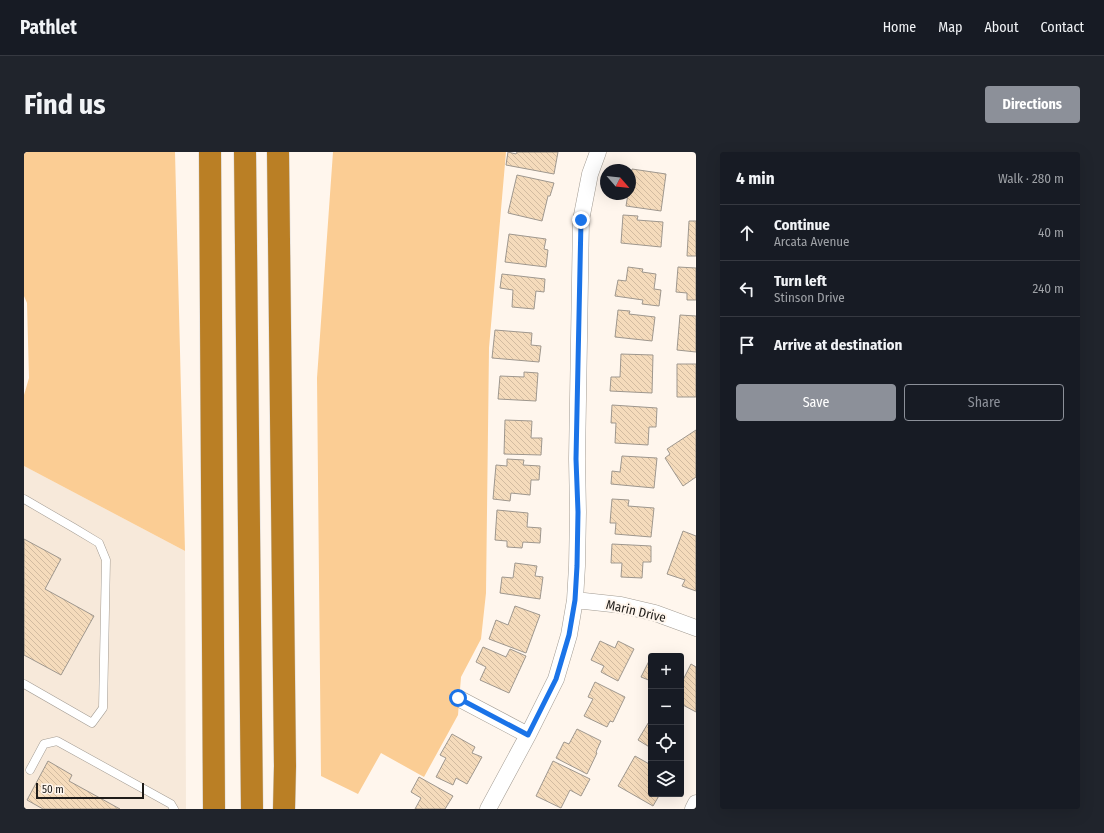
<!DOCTYPE html>
<meta charset="utf-8">
<style>
:root{--surface:#171b24;--page:#20242c;--text:#f1f3f6;--muted:#9ea1a6;--line:#363941;--accent:#8c9099}
body{margin:0;font-family:"Fira Sans Condensed",sans-serif;background:var(--page);color:var(--text)}
.controls{position:absolute;right:12px;bottom:12px;display:grid;overflow:hidden;border-radius:4px;box-shadow:0 4px 16px #0002}
.controls button{width:36px;height:36px;display:grid;place-items:center;padding:0;border:0;border-bottom:1px solid var(--line);background:var(--surface);color:var(--text);font:20px sans-serif}
.compass{position:absolute;left:576px;top:12px;width:36px;height:36px;border-radius:50%;background:var(--surface);box-shadow:0 4px 16px #0002;rotate:118deg}
.scale{position:absolute;left:12px;bottom:10px;width:108px;box-sizing:border-box;padding-left:4px;border:2px solid #1f1c19;border-top:0;font-size:11px;line-height:14px;white-space:nowrap;color:#1f1c19;-webkit-text-stroke:3px #fff6ed;paint-order:stroke}
.stop{position:absolute;width:12px;height:12px;margin:-9px;border:3px solid #1a73e8;border-radius:50%;background:#fff}
.stop.end{background:#1a73e8;border-color:#fff;box-shadow:0 1px 4px #0008}
.list{margin:0;padding:0;list-style:none}
h2{display:flex;justify-content:space-between;align-items:center;height:52px;margin:0;padding:0 16px;font-size:17px}
h2 small{font-size:13px;font-weight:400;color:var(--muted)}
.list li{display:grid;grid-template-columns:26px 1fr auto;gap:12px;align-items:center;box-sizing:border-box;height:56px;padding:0 16px;border-top:1px solid var(--line)}
.list b{display:block;font-size:15px;white-space:nowrap}
.list p{margin:0;font-size:13px;white-space:nowrap;color:var(--muted)}
.list em{font-size:13px;font-style:normal;color:var(--muted)}
.actions{display:flex;gap:8px;padding:12px 16px}
.actions a{flex:1;padding:9px 0;border:1px solid var(--accent);border-radius:4px;text-align:center;font-size:14px;color:var(--accent)}
.actions .main{background:var(--accent);color:#fff}
.icon{flex:none;width:22px;height:22px;fill:none;stroke:currentColor;stroke-width:2;stroke-linecap:round;stroke-linejoin:round}
.map{position:relative;flex:none;width:672px;height:657px;overflow:hidden;border-radius:4px}
header{display:flex;align-items:center;gap:24px;box-sizing:border-box;height:56px;padding:0 20px;background:var(--surface);border-bottom:1px solid var(--line)}
header strong{font-size:19px}
nav{display:flex;gap:22px;margin-inline-start:auto;font-size:14px}
.intro{display:flex;align-items:center;justify-content:space-between;box-sizing:border-box;height:96px;padding:0 24px}
h1{margin:0;font-size:28px}
.button{padding:10px 18px;border-radius:4px;background:var(--accent);color:#fff;font-size:14px;font-weight:700}
main{display:flex;gap:24px;padding:0 24px}
aside{flex:1;background:var(--surface);border-radius:4px;box-shadow:0 4px 16px #0002}
.map>svg:first-child{display:block}
.built{fill:#f7e9da}
.green{fill:#fbcd94}
.building{fill:url(#building-back-hatch);stroke:#9e978e}
.lines{fill:none;stroke-linecap:round;stroke-linejoin:round}
.lane-casing{stroke:#a39c93;stroke-width:9}
.street-casing{stroke:#a39c93;stroke-width:17}
.highway-casing{stroke:#d7d6d6;stroke-width:23}
.lane{stroke:#fff;stroke-width:8}
.street{stroke:#fff;stroke-width:16}
.highway{stroke:#ba7f25;stroke-width:22}
.route{stroke:#1a73e8;stroke-width:5}
.labels{text-anchor:middle;dominant-baseline:central;stroke-width:4;stroke-linejoin:round;paint-order:stroke}
.street-label{font-size:13px;fill:#1f1c19;stroke:#fff6ed}
</style>
<header>
<strong>Pathlet</strong>
<nav><a>Home</a><a>Map</a><a>About</a><a>Contact</a></nav>
</header>
<div class="intro"><h1>Find us</h1><a class="button">Directions</a></div>
<main>
<div class="map">
<svg width="672" height="657" viewBox="0 0 672 657">
<defs>
<pattern id="building-back-hatch" width="6" height="6" patternUnits="userSpaceOnUse"><rect width="6" height="6" fill="#f5dbbb"/><path d="M-1 5l2 2M0 0l6 6M5-1l2 2" fill="none" stroke="#d2bba0"/></pattern>
</defs>
<rect width="100%" height="100%" fill="#fff6ed"/>
<path class="built" d="M0,314L161,399L162,657H0Z"/>
<path class="green" d="M0,0H151L161,399L0,314V243L5,226L3,151L0,144Z
M309,0H482L465,196L462,441L457,487L437,525L434,563L400,625L357,601L334,642L297,624L293,226Z"/>
<path class="building" d="M484,0L492,2L493,0H534L530,22L482,13Z
M608,17L642,22L637,59L602,54L604,42H606V27Z
M493,23L530,31L526,44H524L518,69L484,61Z
M599,63L614,64L613,68L639,70L637,95L597,91Z
M665,69H672V104H663Z
M485,82L522,87L520,97L524,98L522,115L481,110Z
M604,115L619,117L618,120L632,122L630,137L637,138L635,154L618,152L619,148L591,144L594,128L602,129Z
M654,115L672,116V148H663V141L652,140Z
M478,122L521,127L520,140L512,139L510,157L488,155L489,138L476,136Z
M594,158L606,159L605,162L631,165L628,189L591,185Z
M656,163L672,164V200L653,198Z
M471,178L508,181L507,193L517,194L515,210L468,206Z
M597,202L629,203L628,241L586,239L587,225H596Z
M653,212H672V245H653Z
M500,220L514,221L512,249L474,247L476,224L500,225Z
M588,253L633,256L632,275H625L624,293L591,291L592,271H587Z
M481,268L508,269L507,286H518L517,303L480,302Z
M672,278V325L659,334L641,306L646,302L643,297Z
M598,304L633,306L630,336L587,332L588,319L596,320Z
M483,307L500,308L499,313L516,314L515,328H507L506,343L487,341L486,349L469,347L472,313L483,314Z
M588,347L605,348L604,354L630,356L627,385L591,382L592,371H586Z
M473,358L504,361L503,375L517,376L516,391L499,390L498,396L483,395V389L471,388Z
M659,379L672,384V439L658,434L661,428L643,422Z
M0,387L37,407L21,437L70,464L37,523L0,503Z
M588,392L627,394V410H619L618,426L597,425L598,411H587Z
M491,411L513,414L511,424L519,425L516,447L476,441L478,425L489,426Z
M491,454L516,463L502,501L465,487L472,468L484,473Z
M576,489L591,496L594,489L610,497L594,529L577,520L580,514L567,508Z
M459,495L482,505L486,497L502,504L485,541L456,528L462,515L452,510Z
M626,507H627V529L617,525Z
M667,512L672,515V560L659,553L657,558V532Z
M571,530L601,545L589,570L586,569L583,575L560,564L569,547L564,545Z
M626,568H627V596L614,588Z
M553,577L577,589L572,600L573,601L563,622L532,606L540,590L545,592Z
M428,582L451,595L448,601L458,605L443,632L432,626L429,633L412,625L422,606L416,603Z
M611,604L627,613V642H636L629,654L594,634Z
M24,609L48,623L45,629L96,657H19L3,648Z
M529,609L566,627L557,644L546,638L537,656L512,644Z
M395,625L429,644L421,657H391L397,646L387,640Z"/>
<g class="lines">
<g class="lane-casing">
<path id="lane" d="M0,347L50,376L75,391L82,408L79,556L68,571L0,532
M6,618L20,592L33,589L147,652L150,657"/>
</g>
<g class="street-casing">
<path id="street" d="M551,448L597,453L631,461L672,476
M434,546L504,583
M464,657L504,583L532,527L545,483L551,448L553,414L554,360L553,307L557,68L566,22L574,0
M669,657L672,651"/>
</g>
<g class="highway-casing">
<path id="highway" d="M186,0L190,657
M221,0L228,657
M254,0L261,614L260,657"/>
</g>
<use href="#lane" class="lane"/>
<use href="#street" class="street"/>
<use href="#highway" class="highway"/>
</g>
<g class="lines">
<path class="route" d="M434,546L504,583L532,527L545,483L551,448L553,414L554,360L552,307L557,68"/>
</g>
<g class="labels">
<g class="street-label">
<text transform="translate(612 459) rotate(13)">Marin Drive</text>
</g>
</g>
</svg>
<div class="controls">
<button>+</button>
<button>−</button>
<button><svg class="icon" aria-label="locate" viewBox="0 0 24 24"><circle cx="12" cy="12" r="6"/><path d="M12 2v4M12 18v4M2 12h4M18 12h4"/></svg></button>
<button><svg class="icon" aria-label="layers" viewBox="0 0 24 24"><path d="M12 4l9 5-9 5-9-5zM3 14l9 5 9-5"/></svg></button>
</div>
<svg class="compass" viewBox="-18 -18 36 36"><path d="M0-13l5 13h-10z" fill="#e53935"/><path d="M0 13l5-13h-10z" fill="#9ea1a6"/></svg>
<div class="scale">50 m</div>
<div class="stop" style="left:434px;top:546px"></div>
<div class="stop end" style="left:557px;top:68px"></div>
</div>
<aside>
<h2>4 min<small>Walk · 280 m</small></h2>
<ul class="list">
<li><svg class="icon" aria-label="ahead" viewBox="0 0 24 24"><path d="M12 20V5M6 11l6-6 6 6"/></svg><div><b>Continue</b><p>Arcata Avenue</p></div><em>40 m</em></li>
<li><svg class="icon" aria-label="left" viewBox="0 0 24 24"><path d="M17 20v-9H6M10 6l-5 5 5 5"/></svg><div><b>Turn left</b><p>Stinson Drive</p></div><em>240 m</em></li>
<li><svg class="icon" aria-label="arrive" viewBox="0 0 24 24"><path d="M6 21V4h12l-3 4 3 4H6"/></svg><div><b>Arrive at destination</b></div></li>
</ul>
<div class="actions"><a class="main">Save</a><a>Share</a></div>
</aside>
</main>
